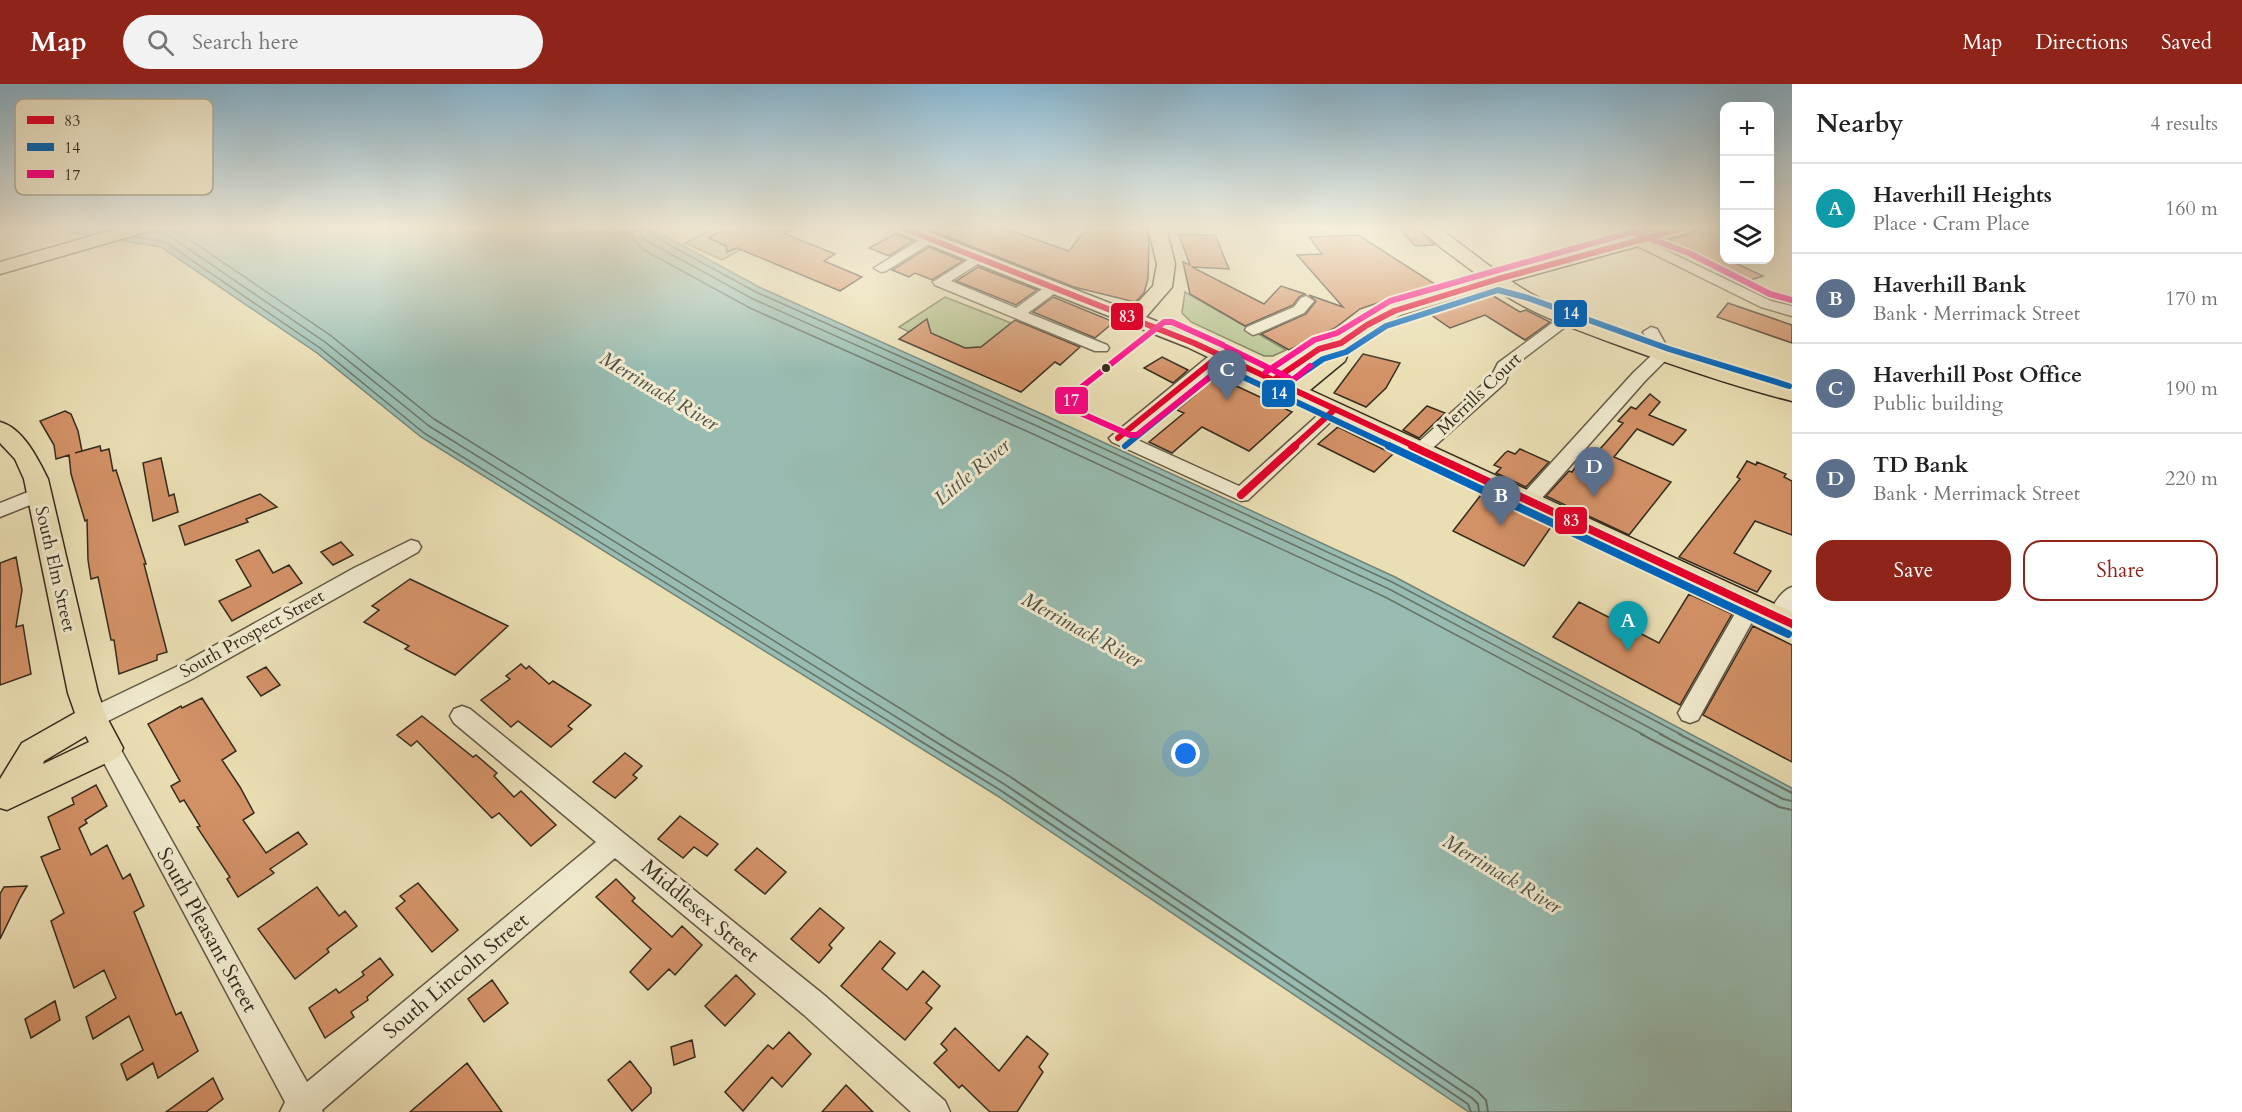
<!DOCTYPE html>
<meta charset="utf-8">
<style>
:root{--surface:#fff;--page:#f2f2f2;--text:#222;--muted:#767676;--line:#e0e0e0;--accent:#8f2418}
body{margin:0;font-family:Cardo,serif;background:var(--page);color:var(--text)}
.controls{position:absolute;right:18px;top:18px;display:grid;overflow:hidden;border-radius:12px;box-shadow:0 6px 24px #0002}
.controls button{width:54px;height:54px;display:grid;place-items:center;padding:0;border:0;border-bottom:2px solid var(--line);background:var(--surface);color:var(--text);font:30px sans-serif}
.you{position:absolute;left:1186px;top:670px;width:21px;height:21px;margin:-15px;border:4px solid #fff;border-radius:50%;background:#1a73e8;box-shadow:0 0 0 9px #1a73e833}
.badge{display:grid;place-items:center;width:39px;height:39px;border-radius:50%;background:var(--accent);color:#fff;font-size:20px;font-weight:700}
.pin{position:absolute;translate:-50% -50px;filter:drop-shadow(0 2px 3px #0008)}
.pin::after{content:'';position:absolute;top:32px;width:21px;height:18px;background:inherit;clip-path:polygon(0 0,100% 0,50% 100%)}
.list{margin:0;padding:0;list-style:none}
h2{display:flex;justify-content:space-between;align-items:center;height:78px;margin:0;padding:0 24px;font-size:26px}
h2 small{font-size:20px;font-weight:400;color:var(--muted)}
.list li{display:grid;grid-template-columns:39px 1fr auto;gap:18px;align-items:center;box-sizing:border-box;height:90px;padding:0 24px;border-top:2px solid var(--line)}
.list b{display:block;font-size:22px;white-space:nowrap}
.list p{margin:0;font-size:20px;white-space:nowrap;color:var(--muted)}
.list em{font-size:20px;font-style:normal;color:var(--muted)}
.actions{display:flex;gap:12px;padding:18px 24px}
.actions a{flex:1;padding:14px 0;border:2px solid var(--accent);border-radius:18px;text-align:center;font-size:21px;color:var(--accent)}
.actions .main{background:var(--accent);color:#fff}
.icon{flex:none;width:33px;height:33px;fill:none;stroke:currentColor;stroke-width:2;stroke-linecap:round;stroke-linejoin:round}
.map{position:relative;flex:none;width:1792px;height:1028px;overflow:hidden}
header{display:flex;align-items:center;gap:36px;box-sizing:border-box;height:84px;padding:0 30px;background:var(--accent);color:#fff}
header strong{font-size:28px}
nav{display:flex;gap:33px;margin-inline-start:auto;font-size:21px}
.search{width:420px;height:54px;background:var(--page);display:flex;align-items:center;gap:15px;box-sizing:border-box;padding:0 21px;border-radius:33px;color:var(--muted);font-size:22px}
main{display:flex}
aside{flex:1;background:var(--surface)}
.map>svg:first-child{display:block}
.green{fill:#b4c28e;stroke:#757656;stroke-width:1.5}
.water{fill:#98bcb1;stroke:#718276;stroke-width:1.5}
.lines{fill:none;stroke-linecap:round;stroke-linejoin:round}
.shore-far1{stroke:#677468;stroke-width:1.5}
.shore{stroke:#677468;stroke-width:2}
.building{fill:#d39166;stroke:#362b1e;stroke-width:1.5}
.minor-casing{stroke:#635843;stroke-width:3}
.major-casing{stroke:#362b1e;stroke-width:3}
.minor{fill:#f1eace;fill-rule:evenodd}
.major{fill:#eadeb3;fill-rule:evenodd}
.bus-1-far1-casing{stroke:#f1eace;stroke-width:10}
.bus-1-casing{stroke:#f1eace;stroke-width:12}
.bus-2-far1-casing{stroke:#f1eace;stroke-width:10}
.bus-2-casing{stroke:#f1eace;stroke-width:12}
.bus-3-casing{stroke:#f1eace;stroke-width:10}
.bus-1-far1{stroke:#e4002b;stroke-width:6}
.bus-1{stroke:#e4002b;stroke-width:8}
.bus-2-far1{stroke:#0065bd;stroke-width:6}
.bus-2{stroke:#0065bd;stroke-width:8}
.bus-3{stroke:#f08;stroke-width:6}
.bus-dot{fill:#362b1e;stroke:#f1eace;stroke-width:2}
.labels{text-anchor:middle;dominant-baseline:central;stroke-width:6;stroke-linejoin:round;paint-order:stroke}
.street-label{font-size:18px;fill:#362b1e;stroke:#f1eace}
.water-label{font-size:20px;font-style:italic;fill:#4e4f43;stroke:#f1eace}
.near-street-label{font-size:21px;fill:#362b1e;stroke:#f1eace}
.key{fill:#f1eace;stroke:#b9b199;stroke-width:1.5}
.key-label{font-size:16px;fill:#362b1e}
.line-badge{stroke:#f1eace;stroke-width:2}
.badge-label{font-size:16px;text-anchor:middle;font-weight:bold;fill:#fff}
</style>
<header>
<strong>Map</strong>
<div class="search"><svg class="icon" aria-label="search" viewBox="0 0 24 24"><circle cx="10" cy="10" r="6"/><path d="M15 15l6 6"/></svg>Search here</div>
<nav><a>Map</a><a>Directions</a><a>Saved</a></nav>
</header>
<main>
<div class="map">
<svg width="1792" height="1028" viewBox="0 0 1792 1028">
<rect width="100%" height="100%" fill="#eadeb3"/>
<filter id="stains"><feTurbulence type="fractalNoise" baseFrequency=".00333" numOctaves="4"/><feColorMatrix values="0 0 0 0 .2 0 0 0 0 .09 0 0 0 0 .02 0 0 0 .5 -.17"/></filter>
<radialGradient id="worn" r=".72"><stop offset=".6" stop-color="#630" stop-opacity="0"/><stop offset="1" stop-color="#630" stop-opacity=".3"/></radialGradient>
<path class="green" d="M716,143H756L770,149L722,176L685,159Z
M1185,208L1286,266L1273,272H1264L1191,238L1182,229Z
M945,213L1011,239L981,263L965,264L916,243L909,248L899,243Z"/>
<path class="water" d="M38,143H649L759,203L1042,330L1395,493L1792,704V1028H1469L996,711L421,353L317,269L161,163Z"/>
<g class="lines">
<path class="shore-far1" d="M171,143L330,251L434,335L943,651
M631,143L633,154L642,165L750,224L1033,350L1385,513L1644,651
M640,143L641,151L647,157L753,215L1037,342L1389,505L1663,651
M648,143L651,151L756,208L1040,335L1392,498L1682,651
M151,147L168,151L325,258L429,342L925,651
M135,153L165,158L320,264L424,349L911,651"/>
<path class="shore" d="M909,650L1000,706L1468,1020L1471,1028
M923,650L1004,700L1472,1014L1478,1020L1479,1028
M941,650L1009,692L1477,1007L1486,1016L1488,1028
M1641,650L1779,723L1792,726
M1660,650L1783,715L1792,717
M1679,650L1792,709"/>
</g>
<path class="building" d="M728,143H798L785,150L835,170L824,177L862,193L840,207L737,164L727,168L726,162L709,154Z
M922,143H1000L1069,167L1087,143H1146L1149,157L1148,195L1144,209L1135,218L1074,203Z
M1398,143H1417L1434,161L1415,162Z
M1698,143H1701L1702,150L1725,143V176H1729L1763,192L1741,199L1662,158L1694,149Z
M895,150L913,157L889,172L869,164Z
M1179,151H1215L1229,185L1192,183L1264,220L1281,202L1305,210L1299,213L1293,221L1245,242L1190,210L1183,178L1190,181Z
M1358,151L1441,204L1407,215L1401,211L1360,225L1335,244L1289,266L1261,250L1306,230L1316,217L1309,211L1343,223L1297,171L1322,170L1309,153Z
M929,163L963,177L932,196L915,189L909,193L892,186Z
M978,183L1037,206L1016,221L956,197Z
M1490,210L1520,228L1526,226L1550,238L1525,256L1485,231L1450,244L1424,226Z
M1053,213L1114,238L1095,254L1033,228Z
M1728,219L1792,241V259L1717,233Z
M927,235L931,249L965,264L981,263L1015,236L1080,263L1060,281L1055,278L1021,308L899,255Z
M1363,270L1400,279L1386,304L1366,323L1334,309Z
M1162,273L1188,286L1173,299L1144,284Z
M1217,293L1292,328L1249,367L1202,343L1172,369L1149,358L1184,329L1177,326L1195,311L1189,308L1204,295L1211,298Z
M1650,310L1660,318L1649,331L1686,346L1673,361L1637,345L1614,373L1671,398L1629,451L1546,412L1569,387L1572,388L1578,380L1584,383L1623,339L1618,337L1631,323L1636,325Z
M1427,322L1445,329L1419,354L1403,346Z
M65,327L71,330L78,347L82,367L75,369L100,362L101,367L109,365L113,387L116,386L146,480H144L167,568L157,571V576L119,590L114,556H111L98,493L91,495L88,476L87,436L85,437L71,390L69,371L56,375L54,361L40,337Z
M1338,343L1393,370L1374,388L1318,360Z
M1520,365L1549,378L1526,403L1496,389L1501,384L1494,381L1505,369L1508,367L1515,370Z
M161,374L169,412L174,410L178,428L153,437L143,379Z
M1747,377L1756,381L1757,378L1786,390L1784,393L1792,397V451L1755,437L1734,469L1771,487L1757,508L1679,473L1740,395L1737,393Z
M1484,407L1553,440L1524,482L1453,447Z
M260,410L277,423L246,435L248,438L185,461L179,442Z
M341,458L353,471L333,481L321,468Z
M259,466L273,489L289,481L302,499L232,537L219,517L251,502L236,476Z
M16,473L22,506L16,543L23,541L31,590L0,601V479Z
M410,495L508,542L455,591L405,565L409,562L364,538L379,526L372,522Z
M1689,510L1732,530L1680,621L1553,553L1579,518L1659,559Z
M1753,542L1792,561V678L1703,631Z
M521,580L526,585L529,582L549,600L553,597L591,621L568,642L572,645L551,663L518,637L511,643L481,616L510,595L506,592Z
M266,583L280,601L261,612L247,593Z
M202,614L236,667L222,676L240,703L254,729L243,736L266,769L298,748L307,760L270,785L274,789L238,813L227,795L230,793L197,743L200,742L184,716L180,718L171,702L180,697L148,640L181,622L182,624Z
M422,632L473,673L476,671L497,689L494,692L514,713L521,707L556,741L531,762L499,729L492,734L417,657L411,662L397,651Z
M625,669L642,682L633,691L637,694L615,714L593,698Z
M96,701L107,722L85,736L87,739L79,744L91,771L107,761L123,795L130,790L144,822L134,828L176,931L181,928L198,967L158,994L153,979L127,996L121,980L143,966L129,932L93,955L86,933L116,914L104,886L74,904L51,837L64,829L41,773L60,765L48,733L74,720L72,714Z
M680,732L718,760L707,772L694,763L683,774L658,755Z
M757,764L786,788L765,810L735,786Z
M616,795L635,814L632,817L672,853L682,842L702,861L675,891L669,885L648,906L630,888L651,865L596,813Z
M418,799L458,846L432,868L396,824L405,817L400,812Z
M27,802L20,814L0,855V810L4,803Z
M317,803L339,832L345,827L357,842L327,865L329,868L295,895L258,845Z
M820,824L844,844L829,861L832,864L819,879L791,855Z
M880,857L895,869L882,885L907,906L923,887L940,902L926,919L932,924L905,956L841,902Z
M380,874L393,891L367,913L368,916L351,928L354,933L325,954L309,924L336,905L339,909L364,891L362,888Z
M736,891L755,910L725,942L705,922Z
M492,896L508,919L484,938L468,915Z
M55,917L60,936L31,954L25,935Z
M955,944L999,987L1027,952L1048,970L1039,983L1043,988L1017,1028H990L962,1001L959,1004L934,979L947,966L941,960Z
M789,948L811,970L782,1003L772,993L743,1027L725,1008L768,961L773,965Z
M692,956L695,973L674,981L671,963Z
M630,977L651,1004V1009L632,1027L608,996Z
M467,979L502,1028H410Z
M213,994L223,1015L206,1028H166Z
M846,1001L873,1028H822Z"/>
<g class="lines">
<g class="minor-casing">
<path id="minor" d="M1599,143H1617L1771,217L1792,222V232L1761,223Z
M929,150L934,151L936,154L934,157L886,187L881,188L874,184Z
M979,169L986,173L984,176L951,197L1016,224L1049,200H1059L1061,203L1059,206L1028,229L1107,261L1109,264L1107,267H1095L935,201L933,198Z
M1306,212L1314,217L1304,229L1259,249L1253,251L1245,246L1247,243L1294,223L1301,214Z
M1568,229L1573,231L1576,234L1573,237L1511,284L1505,299L1426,370H1414L1411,366L1414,362L1491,293L1498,279L1563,231Z
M1651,243L1657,245L1671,270L1669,273L1645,297L1535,422L1528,423L1521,422L1518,417L1521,412L1633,289L1654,269L1643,248Z
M1220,266L1226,268L1228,271L1226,274L1131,353L1239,402L1328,322H1340L1343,326L1248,416L1241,417L1112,358L1109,354L1214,268Z
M38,404L45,405L47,410L45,415L0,433V419Z
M411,456L418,458L421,463L418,468L192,595L100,641L92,644L84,641L80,634L84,627L176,583L354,484Z
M1792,503V528L1786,539L1778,541L1770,539L1767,533C1773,522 1780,507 1792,503Z
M1751,512L1758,514L1762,520L1698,636L1690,639L1682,636L1678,629L1682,622L1744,514Z
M462,622L470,625L824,911L945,1017L950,1028H911L804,931L615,774L322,1026L323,1028H280L285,1018L96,664L100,657L108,654L116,657L307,998L596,758L454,639L450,632L454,625Z"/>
</g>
<g class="major-casing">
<path id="major" d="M124,143H152L149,147L0,190V178Z
M891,143H916L1130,227L1153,202L1157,180L1148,143H1166L1175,180L1172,203L1146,233L1201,255L1271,288L1312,261L1334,255L1360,237L1387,223L1482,194L1439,162L1419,143H1438L1499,189L1667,143H1696L1693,147L1511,197C1542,219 1580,233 1616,246C1674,267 1733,285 1792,303V317C1733,302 1675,282 1618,261C1575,245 1530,230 1493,203L1401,231L1374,245L1351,262L1345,277L1310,306L1792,528V551L1187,263L894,147ZM1328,269L1293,299L1288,296L1326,269Z
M0,338C23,344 38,375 48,395L98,609L106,632L123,664L119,673L7,726L0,724V695L22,659L75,629L68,609L24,395L15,375L0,359ZM86,652L89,658L43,680L44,677Z"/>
</g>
<use href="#minor" class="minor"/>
<use href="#major" class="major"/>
<g class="bus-1-far1-casing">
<path id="bus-1-far1" d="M900,143L1194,259L1416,363
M1272,297L1319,265L1341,259L1367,241L1394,227L1498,195L1687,143
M1118,354L1220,271
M1293,363L1334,326"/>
</g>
<g class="bus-1-casing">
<path id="bus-1" d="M1412,362L1792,540
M1241,411L1295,362"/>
</g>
<g class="bus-2-far1-casing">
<path id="bus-2-far1" d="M1278,306L1323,275L1346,268L1386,242L1498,206L1528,214L1669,265L1789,302
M1125,362L1222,283L1392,363"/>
</g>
<g class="bus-2-casing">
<path id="bus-2" d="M1389,362L1788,550"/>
</g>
<g class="bus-3-casing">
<path id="bus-3" d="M1226,263L1293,296L1310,282
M1221,284L1137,351H1130L1076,327L1070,320L1074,309L1164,238H1172L1223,261
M1266,288L1314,256L1337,249L1390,217L1632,148L1689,169L1770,210L1792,216"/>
</g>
<use href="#bus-1-far1" class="bus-1-far1"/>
<use href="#bus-1" class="bus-1"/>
<use href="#bus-2-far1" class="bus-2-far1"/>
<use href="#bus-2" class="bus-2"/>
<use href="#bus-3" class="bus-3"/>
</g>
<linearGradient id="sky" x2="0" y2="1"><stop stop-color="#88b7d2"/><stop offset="0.5" stop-color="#f6f0dd"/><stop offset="1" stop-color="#f6f0dd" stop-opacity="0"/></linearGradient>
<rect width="1792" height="287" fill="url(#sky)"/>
<circle class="bus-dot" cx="1106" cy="284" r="5"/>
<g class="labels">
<g class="street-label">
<text transform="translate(1479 310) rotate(-44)">Merrills Court</text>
<text transform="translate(55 485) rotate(77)">South Elm Street</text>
<text transform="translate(252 550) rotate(-29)">South Prospect Street</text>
</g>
<g class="water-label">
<text transform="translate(659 307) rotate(31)">Merrimack River</text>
<text transform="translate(972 388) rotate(-40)">Little River</text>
<text transform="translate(1082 546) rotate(29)">Merrimack River</text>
<text transform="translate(1502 790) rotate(31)">Merrimack River</text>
</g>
<g class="near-street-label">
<text transform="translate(700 827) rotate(40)">Middlesex Street</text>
<text transform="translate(207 846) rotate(61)">South Pleasant Street</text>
<text transform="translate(456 892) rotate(-40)">South Lincoln Street</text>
</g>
</g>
<rect x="15" y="15" width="198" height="96" rx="9" class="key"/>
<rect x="27" y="32" width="27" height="8" fill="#e4002b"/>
<rect x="27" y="59" width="27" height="8" fill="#0065bd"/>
<rect x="27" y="86" width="27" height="8" fill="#f08"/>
<g class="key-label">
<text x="64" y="42">83</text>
<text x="64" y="69">14</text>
<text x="64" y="96">17</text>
</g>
<g class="line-badge">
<rect x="1553" y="215" width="35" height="29" rx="6" fill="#0065bd"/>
<rect x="1110" y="218" width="34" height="29" rx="6" fill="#e4002b"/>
<rect x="1261" y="295" width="35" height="29" rx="6" fill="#0065bd"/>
<rect x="1054" y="302" width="35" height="29" rx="6" fill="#f08"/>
<rect x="1554" y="422" width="34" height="29" rx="6" fill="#e4002b"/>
</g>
<g class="badge-label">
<text x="1571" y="235">14</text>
<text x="1127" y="238">83</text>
<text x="1279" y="315">14</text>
<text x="1071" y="322">17</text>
<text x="1571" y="442">83</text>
</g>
<rect width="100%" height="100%" filter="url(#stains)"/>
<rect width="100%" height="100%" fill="url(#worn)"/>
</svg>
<div class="controls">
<button>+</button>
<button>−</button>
<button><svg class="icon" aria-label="layers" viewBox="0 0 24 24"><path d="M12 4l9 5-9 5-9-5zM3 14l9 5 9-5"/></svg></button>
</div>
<div class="you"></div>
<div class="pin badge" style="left:1628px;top:567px;background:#0f9aa8">A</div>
<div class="pin badge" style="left:1501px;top:442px;background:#5c6f8a">B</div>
<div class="pin badge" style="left:1227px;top:316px;background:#5c6f8a">C</div>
<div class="pin badge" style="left:1594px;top:413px;background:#5c6f8a">D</div>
</div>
<aside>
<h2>Nearby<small>4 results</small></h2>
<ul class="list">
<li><span class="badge" style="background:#0f9aa8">A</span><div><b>Haverhill Heights</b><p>Place · Cram Place</p></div><em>160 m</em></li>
<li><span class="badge" style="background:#5c6f8a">B</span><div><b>Haverhill Bank</b><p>Bank · Merrimack Street</p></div><em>170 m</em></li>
<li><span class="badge" style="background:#5c6f8a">C</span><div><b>Haverhill Post Office</b><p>Public building</p></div><em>190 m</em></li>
<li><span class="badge" style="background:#5c6f8a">D</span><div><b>TD Bank</b><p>Bank · Merrimack Street</p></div><em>220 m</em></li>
</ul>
<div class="actions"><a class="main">Save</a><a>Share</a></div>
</aside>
</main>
